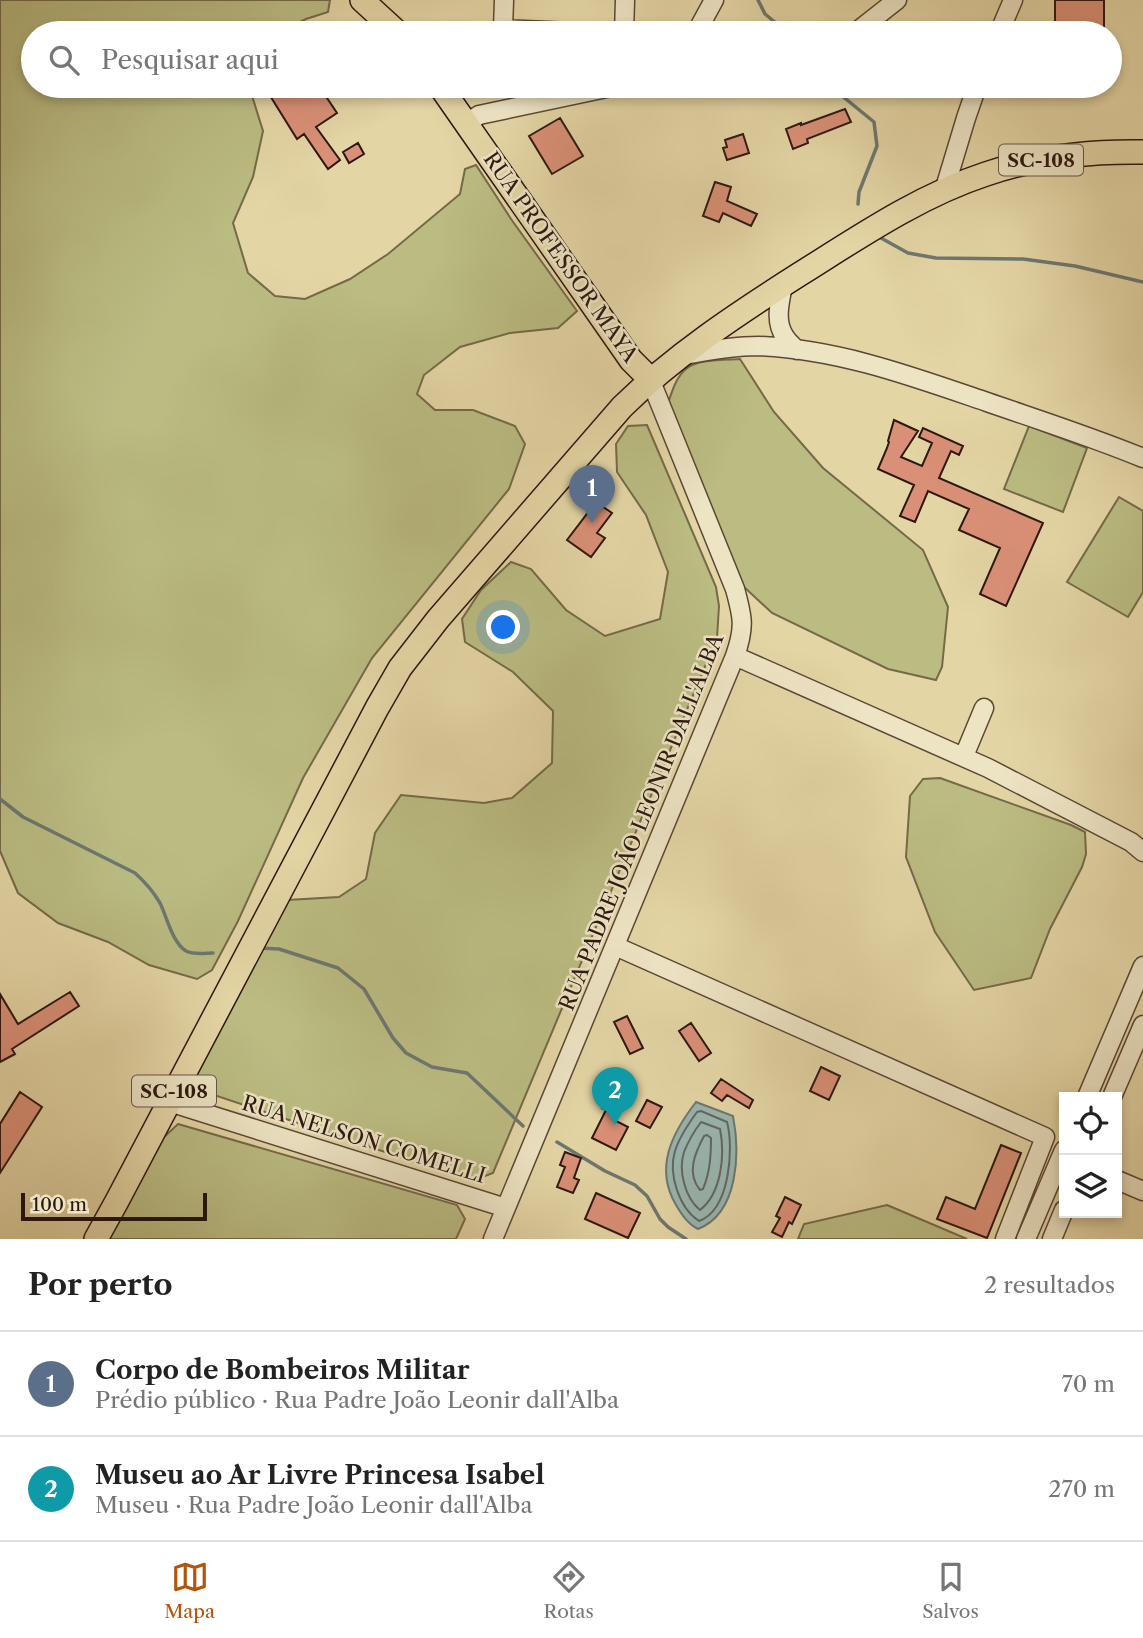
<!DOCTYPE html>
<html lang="pt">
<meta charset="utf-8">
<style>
:root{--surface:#fff;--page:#f6f6f6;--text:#222;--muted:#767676;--line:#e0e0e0;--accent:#b45309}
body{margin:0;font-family:"Libre Caslon Text",serif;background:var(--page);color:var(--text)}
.controls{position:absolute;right:21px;bottom:21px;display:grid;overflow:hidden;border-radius:0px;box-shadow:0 4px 10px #0003}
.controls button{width:63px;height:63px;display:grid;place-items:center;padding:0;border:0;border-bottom:2px solid var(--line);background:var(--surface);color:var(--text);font:35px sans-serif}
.scale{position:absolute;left:21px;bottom:18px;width:186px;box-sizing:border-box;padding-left:7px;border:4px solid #2d1810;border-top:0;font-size:19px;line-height:24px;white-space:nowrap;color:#2d1810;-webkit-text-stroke:5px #ede4c4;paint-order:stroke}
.you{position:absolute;left:504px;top:628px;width:24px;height:24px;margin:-18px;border:5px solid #fff;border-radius:50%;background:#1a73e8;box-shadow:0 0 0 10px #1a73e833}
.badge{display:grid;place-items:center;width:46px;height:46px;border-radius:50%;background:var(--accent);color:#fff;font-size:23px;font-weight:700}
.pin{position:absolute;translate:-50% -58px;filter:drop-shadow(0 2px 4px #0008)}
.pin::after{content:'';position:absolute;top:37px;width:24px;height:21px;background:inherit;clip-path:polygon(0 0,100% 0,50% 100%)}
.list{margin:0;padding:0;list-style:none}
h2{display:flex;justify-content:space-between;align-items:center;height:91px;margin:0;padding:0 28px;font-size:30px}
h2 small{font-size:23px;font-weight:400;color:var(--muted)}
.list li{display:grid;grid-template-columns:46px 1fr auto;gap:21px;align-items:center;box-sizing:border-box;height:105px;padding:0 28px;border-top:2px solid var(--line)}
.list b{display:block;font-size:26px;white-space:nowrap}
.list p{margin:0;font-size:23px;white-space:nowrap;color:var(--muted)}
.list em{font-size:23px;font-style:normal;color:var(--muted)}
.icon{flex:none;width:38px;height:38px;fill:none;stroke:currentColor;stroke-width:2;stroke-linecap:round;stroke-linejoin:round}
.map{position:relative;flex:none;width:1143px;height:1239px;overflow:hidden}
.search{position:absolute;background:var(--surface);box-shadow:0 4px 10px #0003;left:21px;right:21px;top:21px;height:77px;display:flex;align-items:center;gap:18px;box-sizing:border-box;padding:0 24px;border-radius:38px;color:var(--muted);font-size:26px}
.sheet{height:301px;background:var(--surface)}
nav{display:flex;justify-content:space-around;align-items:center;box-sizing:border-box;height:98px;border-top:2px solid var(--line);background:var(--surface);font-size:19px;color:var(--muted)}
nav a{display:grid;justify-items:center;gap:4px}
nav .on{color:var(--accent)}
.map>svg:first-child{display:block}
.green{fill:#babc82;stroke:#746a49;stroke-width:2}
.water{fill:#98b6b0;stroke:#6d7770;stroke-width:2}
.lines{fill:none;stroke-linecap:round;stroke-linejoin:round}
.shore{stroke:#626760;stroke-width:2}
.stream{stroke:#6d7770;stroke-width:3.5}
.building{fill:#da9077;stroke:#2d1810;stroke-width:2}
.minor-casing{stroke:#5b4735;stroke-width:21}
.major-casing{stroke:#2d1810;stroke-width:26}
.minor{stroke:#ede4c4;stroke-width:18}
.major{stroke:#e4d5a5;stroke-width:23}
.labels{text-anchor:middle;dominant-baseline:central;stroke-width:5;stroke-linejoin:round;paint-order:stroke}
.shield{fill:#ede4c4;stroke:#675546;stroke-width:2}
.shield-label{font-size:19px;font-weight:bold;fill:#2d1810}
.street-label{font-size:21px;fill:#2d1810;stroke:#ede4c4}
</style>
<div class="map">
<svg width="1143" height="1239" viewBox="0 0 1143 1239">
<rect width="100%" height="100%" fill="#e4d5a5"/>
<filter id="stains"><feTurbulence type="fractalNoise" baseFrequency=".00286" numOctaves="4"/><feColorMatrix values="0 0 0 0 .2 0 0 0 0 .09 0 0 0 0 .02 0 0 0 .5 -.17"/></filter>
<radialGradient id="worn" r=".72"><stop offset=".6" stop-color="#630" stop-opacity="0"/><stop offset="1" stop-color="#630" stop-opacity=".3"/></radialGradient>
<path class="green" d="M0,0H330L328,12L306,19L278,33H33V86H249L263,131L253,177L233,223L248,273L275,296L305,299L350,279L388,254L460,194L465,169L476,165L511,219L577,311L558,328L510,333L460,347L424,375L417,394L435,410H473L515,426L525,444L509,489L372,658L303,778L238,921L212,970L197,979L149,965L108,942L58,923L18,893L0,851Z
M740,359L774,412L823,468L923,550L948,607L942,667L936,680L888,669L772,613L743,586L668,403C672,392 676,377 686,369C697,359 726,360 740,359Z
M647,425L716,587L719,606L717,638L493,1173L472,1181L199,1090L194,1074L287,900L339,897L366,879L375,833L401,795L484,803L512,798L552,763L553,711L513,672L465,642L462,619L481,590L511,562L531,569L566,610L605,636L660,619L668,572L646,515L617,472L616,444L628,426Z
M1029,426L1087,448L1063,512L1004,489Z
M1119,497L1143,511V592L1128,617L1067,582Z
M940,778L1071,825L1085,832L1086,854L1082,867L1050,929L1031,978L974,990L935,932L906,857L910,796L923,779Z
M178,1124L457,1205L465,1219L456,1239H105L162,1139Z
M887,1205L967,1239H798L804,1224Z"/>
<path class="water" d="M696,1102L733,1116C740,1152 739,1213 698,1229C688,1224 682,1215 676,1205C654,1168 672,1133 696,1102Z"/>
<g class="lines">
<path class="shore" d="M701,1111L727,1122C734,1148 730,1210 699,1221C679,1208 668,1174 675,1151C679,1138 689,1123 697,1112Z
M701,1122L720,1129C725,1154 722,1193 700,1210C685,1198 678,1170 684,1152C688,1142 695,1130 701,1122Z
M707,1135L711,1138C711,1156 710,1172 703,1189L700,1190C686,1173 695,1153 704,1136Z"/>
<path class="stream" d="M758,0L765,14L788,33
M830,86L874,122L877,146L859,192L858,204
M881,238L908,253L936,258L1023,259L1075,266L1143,282
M0,799L23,817L135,873C145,882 153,891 160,903C167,917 172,942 186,951C194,955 205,953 213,953
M259,948L279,949L338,968L364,989L393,1038L406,1053L432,1067L467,1073L523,1126
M557,1142L605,1171L635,1185L647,1196L660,1219L668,1227L686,1239"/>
</g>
<path class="building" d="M1055,0H1104V27H1055Z
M264,86H319L337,113L316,127L340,160L328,169L304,134L297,139Z
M845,109L851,122L807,139L808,143L793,149L786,129L801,123V125Z
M560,118L583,156L552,174L529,136Z
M743,134L749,153L727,160L723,148L727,147L725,140Z
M358,143L364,154L349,163L343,152Z
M715,182L731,187L727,201L757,214L751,226L723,213L719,222L703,216Z
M894,420L918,431L901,457L922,466L932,443L919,437L923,428L963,446L959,455L951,451L939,478L1043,523L1006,606L980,594L1000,548L959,530L969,509L928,491L915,522L900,516L914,485L878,469L887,448L889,442L888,441Z
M596,502L612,513L597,533L605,538L591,557L567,540Z
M70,992L79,1006L12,1049L15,1054L0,1062V994L18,1024Z
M627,1016L643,1048L630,1054L614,1022Z
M691,1023L711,1053L699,1061L679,1031Z
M821,1067L840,1076L829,1100L810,1091Z
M721,1079L753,1100L749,1108L727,1095L722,1101L711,1093Z
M20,1092L42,1107L0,1173V1124Z
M608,1099L622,1109L614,1120L628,1127L616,1150L592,1138L606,1110L602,1108Z
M647,1100L662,1107L650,1128L636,1121Z
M1001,1145L1021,1153L987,1238L937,1219L946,1197L975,1209Z
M565,1152L581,1158L574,1178L579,1180L573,1193L557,1187L565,1167L560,1165Z
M596,1193L640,1213L628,1238L585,1219Z
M785,1197L801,1205L792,1224L789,1222L782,1237L772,1232L780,1218L776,1216Z"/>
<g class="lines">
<g class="minor-casing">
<path id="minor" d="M504,0L503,29L593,33
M624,33L625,0
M696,33L714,0
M855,33L897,0
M999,33L1013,0
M467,123L479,115L616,86
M944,191L966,118L977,86
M783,285C780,302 774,321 785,337C788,342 793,346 797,350
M685,355C710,350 734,346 759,346C838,349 914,377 987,402C1039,420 1092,437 1143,458
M735,656L988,768L1131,842L1143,852
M964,756L984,708
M615,946L1045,1137L1005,1239
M1087,1097L1143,966
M1112,1097L1143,1025
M169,1102L506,1208
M1117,1180L1143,1191
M493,1239L735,656C745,627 743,618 735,589L650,379
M1026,1239L1064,1150
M1052,1239L1064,1210"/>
</g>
<g class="major-casing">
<path id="major" d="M362,0L398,33
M440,86L631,360L650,379
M96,1239L117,1201L377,708L400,668L438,619L622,407C675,355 737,314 800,274C859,237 919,196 986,174C1036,157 1090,151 1143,152"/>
</g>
<use href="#minor" class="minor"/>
<use href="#major" class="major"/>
</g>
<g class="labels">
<g class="shield">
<rect x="999" y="144.5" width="84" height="31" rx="5"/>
<rect x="132" y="1075.5" width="84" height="31" rx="5"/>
</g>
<g class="shield-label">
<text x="1041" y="160">SC-108</text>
<text x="174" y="1091">SC-108</text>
</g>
<g class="street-label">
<text transform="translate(561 257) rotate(55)">RUA PROFESSOR MAYA</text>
<text transform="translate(641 822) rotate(-68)">RUA PADRE JOÃO LEONIR DALL'ALBA</text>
<text transform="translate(364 1139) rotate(17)">RUA NELSON COMELLI</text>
</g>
</g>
<rect width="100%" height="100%" filter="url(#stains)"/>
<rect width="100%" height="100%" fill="url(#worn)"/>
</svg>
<div class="controls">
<button><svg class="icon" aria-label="locate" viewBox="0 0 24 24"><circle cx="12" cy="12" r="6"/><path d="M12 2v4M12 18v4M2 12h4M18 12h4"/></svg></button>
<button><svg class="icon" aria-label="layers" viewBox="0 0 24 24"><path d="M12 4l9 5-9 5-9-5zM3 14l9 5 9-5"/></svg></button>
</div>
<div class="scale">100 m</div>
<div class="you"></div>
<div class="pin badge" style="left:592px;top:523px;background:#5c6f8a">1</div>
<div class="pin badge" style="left:615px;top:1125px;background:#0f9aa8">2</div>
<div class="search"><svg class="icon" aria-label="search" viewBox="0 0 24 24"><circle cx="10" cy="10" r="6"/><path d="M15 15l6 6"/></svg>Pesquisar aqui</div>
</div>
<section class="sheet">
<h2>Por perto<small>2 resultados</small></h2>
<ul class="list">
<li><span class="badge" style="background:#5c6f8a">1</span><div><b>Corpo de Bombeiros Militar</b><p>Prédio público · Rua Padre João Leonir dall'Alba</p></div><em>70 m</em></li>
<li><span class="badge" style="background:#0f9aa8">2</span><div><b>Museu ao Ar Livre Princesa Isabel</b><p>Museu · Rua Padre João Leonir dall'Alba</p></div><em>270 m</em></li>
</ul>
</section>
<nav>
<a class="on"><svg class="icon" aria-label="map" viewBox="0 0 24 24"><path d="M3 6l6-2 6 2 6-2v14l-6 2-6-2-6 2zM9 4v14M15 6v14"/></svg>Mapa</a>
<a><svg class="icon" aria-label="directions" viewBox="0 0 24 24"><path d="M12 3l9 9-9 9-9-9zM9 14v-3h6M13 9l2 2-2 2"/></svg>Rotas</a>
<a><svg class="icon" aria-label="saved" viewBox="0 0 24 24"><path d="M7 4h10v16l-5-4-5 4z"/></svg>Salvos</a>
</nav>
